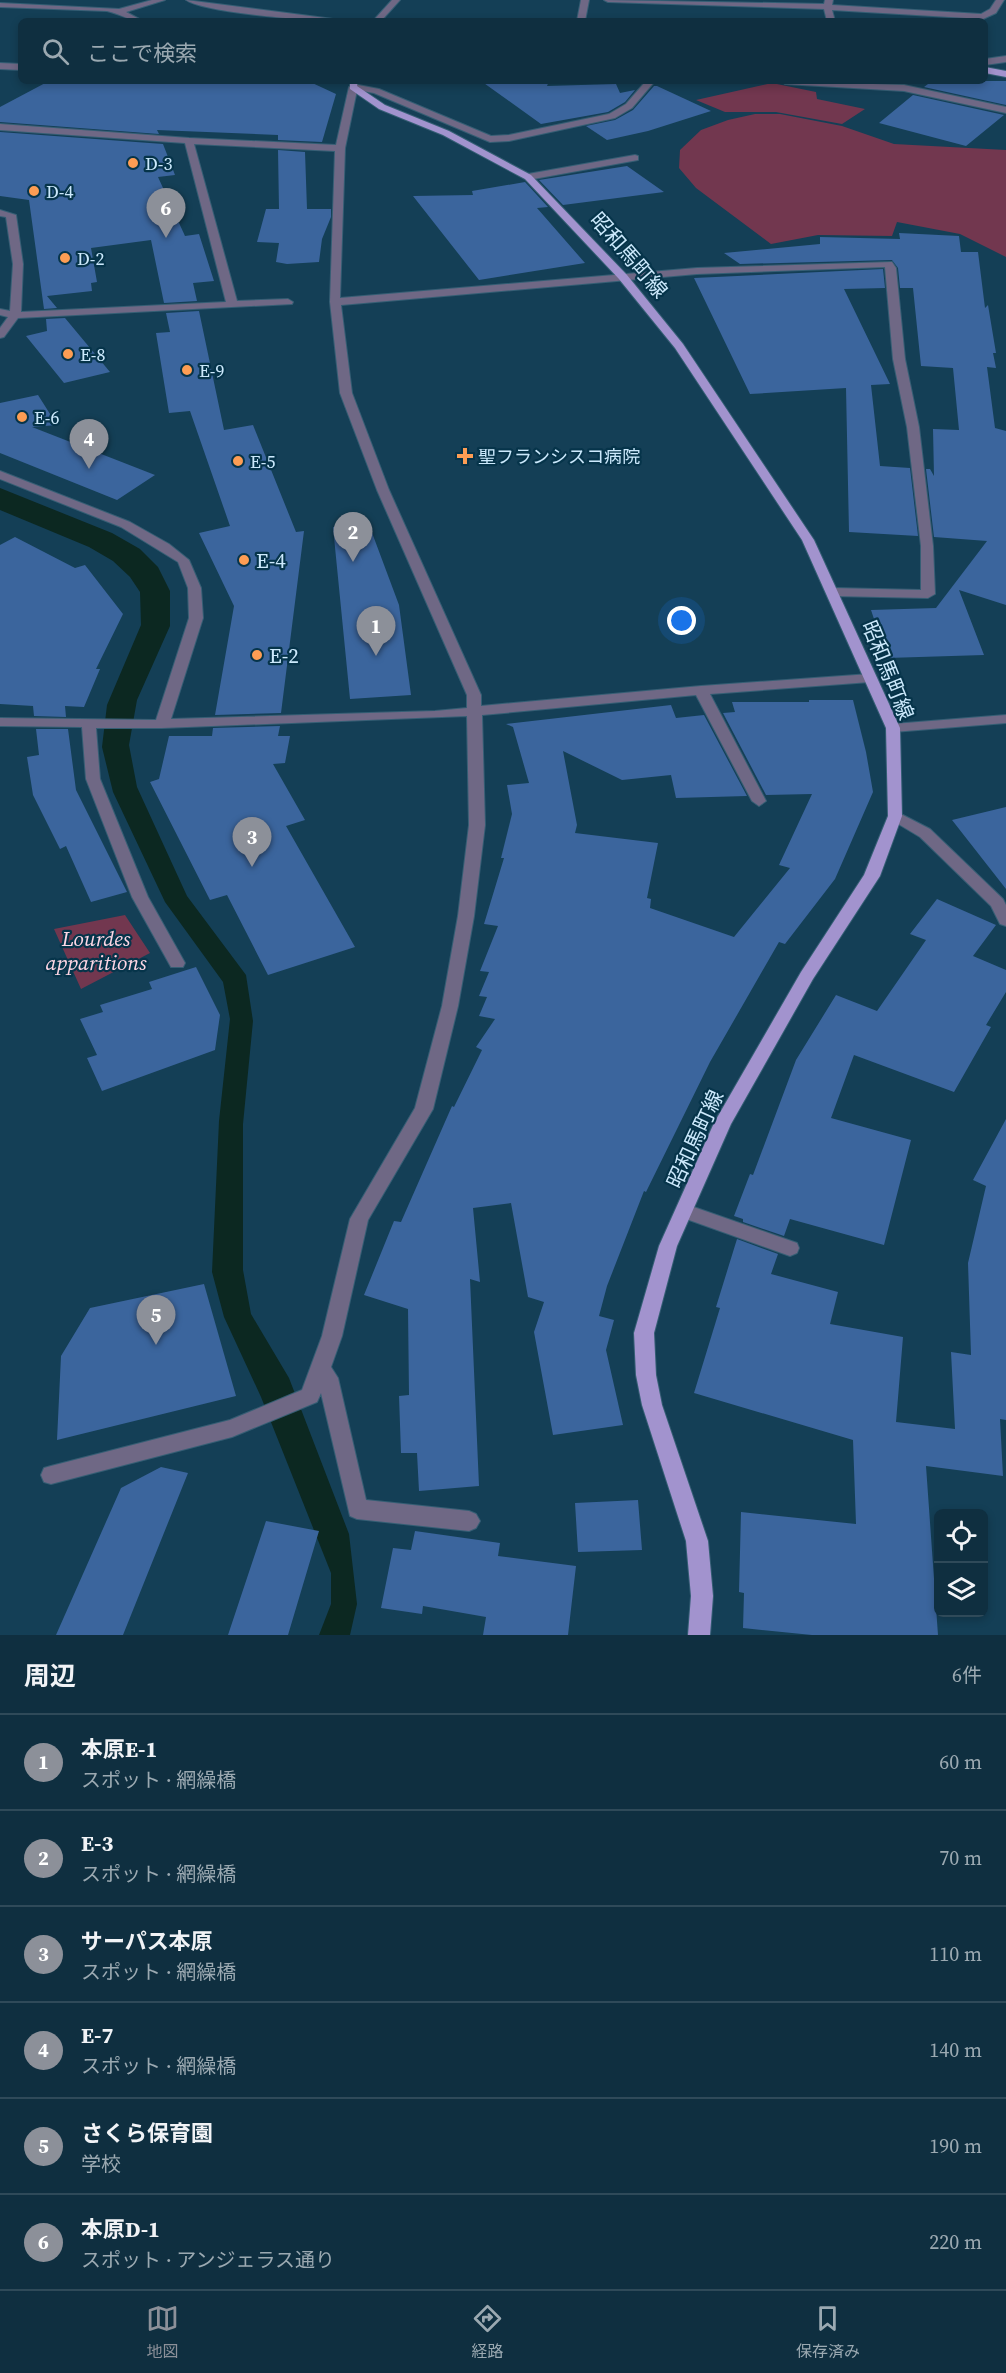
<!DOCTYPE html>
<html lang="ja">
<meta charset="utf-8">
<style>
:root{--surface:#0f2f40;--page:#1d3b4b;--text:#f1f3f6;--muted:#9ba9b1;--line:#2f4a59;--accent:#8c9099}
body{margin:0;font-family:"Source Serif 4","Noto Sans JP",serif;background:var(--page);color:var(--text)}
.controls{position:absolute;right:18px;bottom:18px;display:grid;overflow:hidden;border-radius:9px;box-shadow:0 3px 9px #0003}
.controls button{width:54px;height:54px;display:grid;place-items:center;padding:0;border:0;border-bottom:2px solid var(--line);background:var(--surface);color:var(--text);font:30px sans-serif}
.you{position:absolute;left:682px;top:621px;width:21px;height:21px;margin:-15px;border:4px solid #fff;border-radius:50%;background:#1a73e8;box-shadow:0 0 0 9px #1a73e833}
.badge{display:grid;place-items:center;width:39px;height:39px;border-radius:50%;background:var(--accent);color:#fff;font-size:20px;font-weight:700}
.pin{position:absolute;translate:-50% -50px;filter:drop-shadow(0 2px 3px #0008)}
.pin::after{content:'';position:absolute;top:32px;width:21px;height:18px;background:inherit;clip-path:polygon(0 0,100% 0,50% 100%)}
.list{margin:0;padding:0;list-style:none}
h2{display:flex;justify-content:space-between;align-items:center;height:78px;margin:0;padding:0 24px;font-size:26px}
h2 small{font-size:20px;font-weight:400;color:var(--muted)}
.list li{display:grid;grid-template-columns:39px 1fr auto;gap:18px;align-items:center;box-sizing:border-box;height:96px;padding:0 24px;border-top:2px solid var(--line)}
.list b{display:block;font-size:22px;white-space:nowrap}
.list p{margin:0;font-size:20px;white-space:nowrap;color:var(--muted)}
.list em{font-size:20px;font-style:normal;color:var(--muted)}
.icon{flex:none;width:33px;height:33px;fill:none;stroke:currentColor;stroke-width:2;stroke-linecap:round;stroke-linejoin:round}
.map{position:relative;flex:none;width:1006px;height:1635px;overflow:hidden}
.search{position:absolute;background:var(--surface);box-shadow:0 3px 9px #0003;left:18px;right:18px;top:18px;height:66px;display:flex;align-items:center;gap:15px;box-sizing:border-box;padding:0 21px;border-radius:9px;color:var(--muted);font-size:22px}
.sheet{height:654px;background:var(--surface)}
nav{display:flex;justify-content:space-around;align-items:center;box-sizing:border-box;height:84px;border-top:2px solid var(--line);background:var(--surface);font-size:16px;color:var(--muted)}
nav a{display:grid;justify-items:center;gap:3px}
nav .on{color:var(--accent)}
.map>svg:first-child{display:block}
.green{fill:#72374f}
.water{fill:#0c2821}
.building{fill:#3b659d}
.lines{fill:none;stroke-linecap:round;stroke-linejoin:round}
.minor-casing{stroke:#355e74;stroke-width:2}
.major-casing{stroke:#355e74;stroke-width:2}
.minor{fill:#6f6885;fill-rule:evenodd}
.major{fill:#a293ce;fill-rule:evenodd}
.poi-dot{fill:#fd9d54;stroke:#06344a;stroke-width:2}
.labels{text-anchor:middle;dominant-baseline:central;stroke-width:4.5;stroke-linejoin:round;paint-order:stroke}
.far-poi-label{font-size:18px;fill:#cce9fc;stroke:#06344a;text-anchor:start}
.street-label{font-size:21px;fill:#cce9fc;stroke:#06344a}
.poi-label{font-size:21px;fill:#cce9fc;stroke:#06344a;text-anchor:start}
.park-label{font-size:21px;font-style:italic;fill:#ffd7e5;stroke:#06344a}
</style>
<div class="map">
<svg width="1006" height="1635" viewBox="0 0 1006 1635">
<rect width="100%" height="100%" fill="#143f56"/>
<path class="green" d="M772,83L816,92L817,99L865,109L842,124L776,112H725L696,100Z
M755,114H780L842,126L894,144L1006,150V257L960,234L897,222L892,236L818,235L771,244L696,188L679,168L680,150L701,130L728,120Z
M125,915L150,953L81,989L54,929Z"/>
<path class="water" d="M0,488L112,533L140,549L158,567L170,591V626L137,700L129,745L137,787L187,896L246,975L253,1021L243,1124V1270L251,1314L289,1378L349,1534L357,1604L350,1635H319L331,1604V1573L261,1397L224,1317L212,1272L219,1121L230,1019L223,982L165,902L113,792L102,747L107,705L141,625L140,592L130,577L113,561L89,547L0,510Z"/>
<path class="building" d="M49,81H308L336,94L322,142L278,140V135L157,130L159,134L0,122V107Z
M481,81H549L547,86L616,84L620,93L635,90L625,102L608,112L541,124Z
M932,81H1006V105L924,87Z
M654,86H657L711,111L648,131L607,140L586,126L615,120L633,110Z
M913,95L1004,115L966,146L879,123Z
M0,132L163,144L175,175L158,177L185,236L199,234L214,281L193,283L197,301L164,303L151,240L91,248L97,282L91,283L92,291L47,296L57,308L44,309L29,200L0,196Z
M278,150L305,152L307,209H331V217L322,239L319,262L287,264L276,262L279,243L257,242L266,209H279Z
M627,166L664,192L563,205L539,180Z
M525,182L548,207L537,208L585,263L479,280L413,196L473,195L472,191Z
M899,233L959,236L961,252H978L985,308L988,305L996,353H993L996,368L987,367L995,428L1006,431V605L959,590L984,655L887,658L871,610L936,608L987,541L934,537L926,469H930L934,476L933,429L959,430L953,368L921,366L913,288H900L898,268L892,260L740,264L724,253L820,244V237L900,239Z
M883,269L885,288L844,289L890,384L871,385L880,466L910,468L918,536L849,532L846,388L750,394L694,278Z
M199,311L224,430L253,425L296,532L304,531L281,713L215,715L234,606L199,533L230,526L190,411L169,413L156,333L170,332L166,313Z
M65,318L110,372L64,383L26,336L47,331L46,319Z
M38,395L57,425L32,427L155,475L117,500L0,453V403Z
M368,522L399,605L411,695L350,699L333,527Z
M15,537L75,568L85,565L123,614L96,669H100L84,707L65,706L66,717L34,716L33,706L0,704V545Z
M809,700H853L866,752L873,792L835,879L785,944L779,942L710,1062L646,1192L644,1191L607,1286L599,1316L614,1320L606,1350L623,1425L553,1435L534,1332L544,1302L528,1297L511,1203L473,1208L480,1282L470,1279L479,1486L419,1491L417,1453H401L399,1396L409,1395L408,1309L364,1295L394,1221L401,1222L452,1106L454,1107L482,1050L476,1047L495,1019L479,1016L487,997L479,996L489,972L480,971L498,926L484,924L504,858H501L512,814L507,785L529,783L513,727L506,724L671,705L676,718L704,715L747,796L676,798L671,775L622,780L563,751L577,825L575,833L658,843L647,898L651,899L650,908L734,937L790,868L779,865L812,794L766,795L723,713L735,712L732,702H809Z
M280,726L278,736H290L285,763L273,764L305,820L286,826L355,947L268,975L227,895L210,900L150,782L159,779L169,736H212L213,728Z
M36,729H68L76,790L127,892L91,902L66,846L60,849L33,795L27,757L39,755Z
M1006,807V889L952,820Z
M937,899L996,925L973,956L1006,970V992L986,1025L991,1027L954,1092L854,1055L831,1118L911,1140L884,1245L790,1219L784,1236L743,1222V1219L734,1216L750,1174L753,1175L796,1060L836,995L877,1011L926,940L910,934Z
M196,967L220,1015L215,1050L102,1091L87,1058L97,1055L80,1019L103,1012L100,1005L152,989L149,982Z
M1006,1119V1420L1000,1419L1003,1476L926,1466L938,1635H812L743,1628L744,1593L739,1592L741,1512L856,1524L853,1440L694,1393L720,1308L716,1307L737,1239L778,1254L771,1274L838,1292L830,1324L903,1337L896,1422L955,1429L951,1352L971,1355L968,1263L986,1186L973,1180Z
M204,1284L236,1396L57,1440L61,1356L90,1308Z
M161,1467L188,1473L123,1635H56L121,1488Z
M638,1500L642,1550L578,1552L575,1503Z
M266,1521L319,1531L288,1635H228Z
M415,1531L500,1543L498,1556L576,1566L568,1635H483L486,1617L423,1606L422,1614L381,1608L393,1548L411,1550Z"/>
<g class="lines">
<g class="minor-casing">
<path id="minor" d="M152,0H165L126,12L143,21C130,21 120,14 107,11L0,7V3L119,9Z
M186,0L333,19L337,21C310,21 206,13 186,0Z
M392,0H400L381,21H373Z
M581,0H589L585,21H577Z
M604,0L824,4L825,0H833L832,5L981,14L990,9L996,0H1004L996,13L983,19L832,10L835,21H827L824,9L608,2Z
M1006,56V62L985,65V59Z
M0,63L21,64V70L0,69Z
M646,81H655L632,108L615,118L509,141L490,142L374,93L357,90L345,148L340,298L697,268L892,262L896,268L905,359L919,427L933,546L935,594L928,598L833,596L826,592L833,588L921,590V546L907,427L893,359L885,267L697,274L341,305L352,393L389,490L481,695V706L701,686L870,674L877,678L870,682L710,694L766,801L759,806L752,801L696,695L482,715L485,825L474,916L458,1006L433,1109L368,1220L342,1336L331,1367L338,1378L366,1500L469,1511L476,1514L480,1521L476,1528L469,1531L357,1519L350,1516L321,1393L317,1402L232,1437L51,1484L44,1482L41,1475L44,1468L51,1466L230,1420L302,1390L322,1336L350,1219L415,1108L442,1006L458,916L469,825L467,716L162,728H96L100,779L148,897L185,963L183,967H171L132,897L86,779L82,727L0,726V718L156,720L189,618L188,588L178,562L121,527L0,479V471L130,522L169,544L189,560L201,588L203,618L171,719L435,711L467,708V695L377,490L340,393L330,302L335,151L194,144L237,301L288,299L293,302L292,304L18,318L4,337L0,338V328L8,317L0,315V309L10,311L13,264L6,217L0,216V210L16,215L23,264L21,312L226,302L185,143L0,130V124L189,138L336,145L349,87L353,84L379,89L491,136L509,135L609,114L626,104Z
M781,81L904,85L1006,107V113L904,91L785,84Z
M635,155L638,156V160L528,180L523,177L528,174Z
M1006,715V723L893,732L886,728L893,724Z
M895,811L930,829L1003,899L1006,905V926L1000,924L991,906L920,837L890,819L888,816Z
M685,1204L797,1243L799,1248L797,1253L790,1256L678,1216L676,1211L678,1206Z"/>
</g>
<g class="major-casing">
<path id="major" d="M985,67L1006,71V77L985,73Z
M350,81H358L357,86L385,105L449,131L531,175L627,275L683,344L814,540L900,728L902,816L880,876L813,979L731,1124L677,1246L654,1333L656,1375L662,1405L708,1541L713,1596L710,1635H688L691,1596L686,1541L642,1405L636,1375L634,1333L659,1246L714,1123L801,972L864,875L888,816L886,728L802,540L675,348L619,279L525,179L443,135L379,109L350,89Z"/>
</g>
<use href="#minor" class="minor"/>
<use href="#major" class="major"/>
</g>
<g class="poi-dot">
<circle cx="133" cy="163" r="6"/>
<circle cx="34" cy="191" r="6"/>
<circle cx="65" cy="258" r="6"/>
<circle cx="68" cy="354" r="6"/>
<circle cx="187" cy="370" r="6"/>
<circle cx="22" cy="417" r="6"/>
<path d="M462 447h6v6h6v6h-6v6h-6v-6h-6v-6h6z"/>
<circle cx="238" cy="461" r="6"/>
<circle cx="244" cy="560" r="6"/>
<circle cx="257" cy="655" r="6"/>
</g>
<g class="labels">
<g class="far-poi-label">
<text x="145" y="163">D-3</text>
<text x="46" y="191">D-4</text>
<text x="77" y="258">D-2</text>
<text x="80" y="354">E-8</text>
<text x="199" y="370">E-9</text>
<text x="34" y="417">E-6</text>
<text x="478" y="456">聖フランシスコ病院</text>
<text x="250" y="461">E-5</text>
</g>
<g class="street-label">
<text transform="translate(629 255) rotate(49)">昭和馬町線</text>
<text transform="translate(888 670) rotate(68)">昭和馬町線</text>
<text transform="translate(695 1139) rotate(-65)">昭和馬町線</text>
</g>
<g class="poi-label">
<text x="256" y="560">E-4</text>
<text x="269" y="655">E-2</text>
</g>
<g class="park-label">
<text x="96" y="938">Lourdes<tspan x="96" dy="24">apparitions</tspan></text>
</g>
</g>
</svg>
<div class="controls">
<button><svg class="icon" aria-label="locate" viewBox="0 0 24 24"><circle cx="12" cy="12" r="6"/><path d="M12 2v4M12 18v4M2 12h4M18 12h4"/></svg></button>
<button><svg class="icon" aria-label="layers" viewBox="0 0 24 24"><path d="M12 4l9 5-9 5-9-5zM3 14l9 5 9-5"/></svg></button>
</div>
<div class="you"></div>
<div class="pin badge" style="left:376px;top:656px">1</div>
<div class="pin badge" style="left:353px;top:562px">2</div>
<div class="pin badge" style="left:252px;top:867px">3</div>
<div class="pin badge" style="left:89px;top:469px">4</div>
<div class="pin badge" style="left:156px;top:1345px">5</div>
<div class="pin badge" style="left:166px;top:238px">6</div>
<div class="search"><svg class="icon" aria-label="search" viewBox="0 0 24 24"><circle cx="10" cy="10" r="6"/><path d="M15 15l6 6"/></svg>ここで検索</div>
</div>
<section class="sheet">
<h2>周辺<small>6件</small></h2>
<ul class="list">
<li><span class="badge">1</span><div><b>本原E-1</b><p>スポット · 網繰橋</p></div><em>60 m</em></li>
<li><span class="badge">2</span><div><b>E-3</b><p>スポット · 網繰橋</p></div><em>70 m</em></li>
<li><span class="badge">3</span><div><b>サーパス本原</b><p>スポット · 網繰橋</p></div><em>110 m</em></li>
<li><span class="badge">4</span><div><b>E-7</b><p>スポット · 網繰橋</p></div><em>140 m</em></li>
<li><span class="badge">5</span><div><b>さくら保育園</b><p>学校</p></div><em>190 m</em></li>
<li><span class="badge">6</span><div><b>本原D-1</b><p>スポット · アンジェラス通り</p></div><em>220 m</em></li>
</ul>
</section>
<nav>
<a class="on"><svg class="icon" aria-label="map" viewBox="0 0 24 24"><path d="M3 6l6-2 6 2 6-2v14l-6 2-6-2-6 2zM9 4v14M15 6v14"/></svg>地図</a>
<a><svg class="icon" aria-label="directions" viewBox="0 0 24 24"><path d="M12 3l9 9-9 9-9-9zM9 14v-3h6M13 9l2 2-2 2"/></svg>経路</a>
<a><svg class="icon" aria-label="saved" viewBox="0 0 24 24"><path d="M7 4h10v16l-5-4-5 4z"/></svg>保存済み</a>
</nav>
